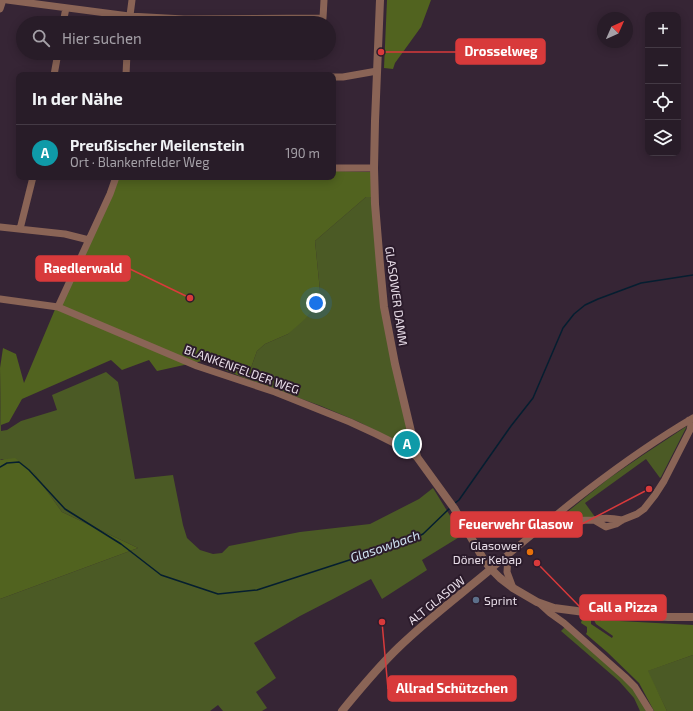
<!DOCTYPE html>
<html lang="de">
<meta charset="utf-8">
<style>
:root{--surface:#281c28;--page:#342934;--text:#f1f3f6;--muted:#a5a1a8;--line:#443a45;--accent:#d93025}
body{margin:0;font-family:"Exo 2",sans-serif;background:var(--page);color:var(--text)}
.controls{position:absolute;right:12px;top:12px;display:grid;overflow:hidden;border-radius:8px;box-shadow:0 2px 10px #0003}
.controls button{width:36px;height:36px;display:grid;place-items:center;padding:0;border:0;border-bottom:1px solid var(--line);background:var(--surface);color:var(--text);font:20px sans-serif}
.compass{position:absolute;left:597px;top:12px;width:36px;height:36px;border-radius:50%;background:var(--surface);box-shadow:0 2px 10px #0003;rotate:45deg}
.you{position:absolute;left:316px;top:303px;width:14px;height:14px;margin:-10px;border:3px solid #fff;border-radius:50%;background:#1a73e8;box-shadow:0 0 0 6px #1a73e833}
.badge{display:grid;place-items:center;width:26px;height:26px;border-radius:50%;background:var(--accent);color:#fff;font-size:13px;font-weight:700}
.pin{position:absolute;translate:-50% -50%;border:2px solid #fff;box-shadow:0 1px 4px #0006}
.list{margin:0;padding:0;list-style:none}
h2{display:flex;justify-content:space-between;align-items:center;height:52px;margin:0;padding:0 16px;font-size:17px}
h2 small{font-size:13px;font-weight:400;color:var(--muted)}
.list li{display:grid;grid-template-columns:26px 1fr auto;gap:12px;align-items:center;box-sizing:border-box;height:56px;padding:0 16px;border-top:1px solid var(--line)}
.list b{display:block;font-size:15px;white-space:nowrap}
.list p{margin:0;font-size:13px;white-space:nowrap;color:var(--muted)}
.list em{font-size:13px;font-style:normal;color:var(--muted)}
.icon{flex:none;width:22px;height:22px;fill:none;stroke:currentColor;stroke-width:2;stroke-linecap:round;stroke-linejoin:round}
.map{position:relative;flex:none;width:693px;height:711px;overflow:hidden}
.search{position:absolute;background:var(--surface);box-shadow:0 2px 10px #0003;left:16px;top:16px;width:320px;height:44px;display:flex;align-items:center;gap:10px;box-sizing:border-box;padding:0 14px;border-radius:22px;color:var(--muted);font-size:15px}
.panel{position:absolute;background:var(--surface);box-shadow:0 2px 10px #0003;left:16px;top:72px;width:320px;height:108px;border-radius:8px}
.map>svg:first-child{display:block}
.green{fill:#4b5a25}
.forest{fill:#51631f}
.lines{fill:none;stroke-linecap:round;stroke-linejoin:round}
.stream{stroke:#051e30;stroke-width:1.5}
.minor{stroke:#8a6456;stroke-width:7}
.tertiary{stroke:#8a6456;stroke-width:8}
.food-dot{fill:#e8710a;stroke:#2b1b2b;stroke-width:1.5}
.service-dot{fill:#5c6f8a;stroke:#2b1b2b;stroke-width:1.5}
.labels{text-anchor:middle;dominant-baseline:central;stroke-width:4;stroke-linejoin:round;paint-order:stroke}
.street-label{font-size:12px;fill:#e9dee9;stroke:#2b1b2b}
.poi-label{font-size:12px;fill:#e9dee9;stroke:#2b1b2b;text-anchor:end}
.water-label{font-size:13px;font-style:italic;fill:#d1e4f4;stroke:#2b1b2b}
.leader{fill:none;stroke:#d83a3b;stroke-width:1.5}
.callout-dot{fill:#d83a3b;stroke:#2b1b2b;stroke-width:1.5}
.callout{fill:#d83a3b;stroke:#d83a3b;stroke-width:1.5}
.callout-label{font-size:13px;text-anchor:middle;font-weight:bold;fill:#fff}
</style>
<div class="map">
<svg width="693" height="711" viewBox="0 0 693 711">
<rect width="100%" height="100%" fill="#362535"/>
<path class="green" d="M366,197H370L373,201L375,233L410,441C409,444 408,446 405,446L359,422L321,406L247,379L257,351L265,344L288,334L320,291L315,241Z
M0,367L1,431L7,430L21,421L57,410L52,395L106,372L118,382L135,479L173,475L183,525L187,538L200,550L213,554L222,553L229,546L300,532L370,524L419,499L433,488L449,514L461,536L422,560L427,570L382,599L371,579L333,599L300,616L254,643L276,678L256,692L267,708L262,711H223L218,705L210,711H0V599L138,548L62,512L34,473L2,459L0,460Z
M687,426L661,477L660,478L646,459L585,503L595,517L563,519L561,517L608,479L643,455Z
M565,627L623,678L638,695L647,711H640L634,698L619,681L561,631Z
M693,655V711H667L647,671Z"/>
<path class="forest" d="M387,0H431L421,27L395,63L393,69L384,68Z
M333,171L372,172L373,201L370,197H366L315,241L320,291L315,307L305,319L288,334L265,344L257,351L247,379L202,361L157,371L149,360L122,370L111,360L22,399L9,422L1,425L0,368L3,348L16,354L24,383L56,307L117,177H333Z
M15,458L34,473L62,512L138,548L0,599V460Z
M582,619L591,620V624L612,638L613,636L596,624L594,620L601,621V620L693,625V655L648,671L667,711H654L639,683L607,652L586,634L587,632V627L581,623Z"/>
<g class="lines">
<path class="stream" d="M0,467L7,463L19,462L29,470L65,509L121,544L161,575L218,594L257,590L411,540L423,534L451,507
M455,503L459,500L511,426L533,398L563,328L574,314L585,305L598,299L641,283L693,275"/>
<path class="minor" d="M7,0L129,16L184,19L323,18L324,0
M0,9L3,0
M63,23L66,8
M129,23L132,0
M54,75L58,53
M126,75L127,53
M333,77H343L377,71
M333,168H374
M0,227L65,234L89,240
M20,229L33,177
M0,299L58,307L197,366L275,392L350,422L376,434L400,446L417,457
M58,307L110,194L116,177
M555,517L558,521L594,520C603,517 612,518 622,520
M594,520L606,527L616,524L622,520L637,514L644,509L655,495L664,481L690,430L691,425L689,420
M508,556L507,572L513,588
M491,569C555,515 620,461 693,418
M539,603L550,613L564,623L625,677L635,687L650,711"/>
<path class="tertiary" d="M380,0L375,121L374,168L375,204L380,265L384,307L395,364L417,457L454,508L484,560L491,569L500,578L513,588L537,602L554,608L592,613L668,617H693
M342,711C360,689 378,667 399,647C428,619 460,595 491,569"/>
</g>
<circle class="food-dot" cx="530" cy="552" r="4"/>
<circle class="service-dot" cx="476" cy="600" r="4"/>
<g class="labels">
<g class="street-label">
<text transform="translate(397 296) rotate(82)">GLASOWER DAMM</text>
<text transform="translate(242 369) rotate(20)">BLANKENFELDER WEG</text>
<text transform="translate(436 600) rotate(-39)">ALT GLASOW</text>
</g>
<g class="poi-label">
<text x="522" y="545">Glasower<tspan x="522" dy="14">Döner Kebap</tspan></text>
<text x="484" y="600" text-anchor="start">Sprint</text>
</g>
<g class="water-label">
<text transform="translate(385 546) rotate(-19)">Glasowbach</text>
</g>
</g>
<path class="leader" d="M381 52L456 52M190 298L130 269M649 489L582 524M537 563L580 607M382 622L388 689"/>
<g class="callout-dot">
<circle cx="381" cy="52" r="4"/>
<circle cx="190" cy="298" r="4"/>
<circle cx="649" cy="489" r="4"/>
<circle cx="537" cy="563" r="4"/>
<circle cx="382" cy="622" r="4"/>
</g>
<g class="callout">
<rect x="456" y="39" width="89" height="25" rx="4"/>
<rect x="36" y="256" width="94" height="25" rx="4"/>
<rect x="451" y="512" width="131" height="25" rx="4"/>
<rect x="580" y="595" width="86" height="25" rx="4"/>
<rect x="388" y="676" width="128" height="25" rx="4"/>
</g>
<g class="callout-label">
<text x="501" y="56">Drosselweg</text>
<text x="83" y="273">Raedlerwald</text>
<text x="516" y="529">Feuerwehr Glasow</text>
<text x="623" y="612">Call a Pizza</text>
<text x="452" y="693">Allrad Schützchen</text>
</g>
</svg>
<div class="controls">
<button>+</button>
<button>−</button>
<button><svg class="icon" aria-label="locate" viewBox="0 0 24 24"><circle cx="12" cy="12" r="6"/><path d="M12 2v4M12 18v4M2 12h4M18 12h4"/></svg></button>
<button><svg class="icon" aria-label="layers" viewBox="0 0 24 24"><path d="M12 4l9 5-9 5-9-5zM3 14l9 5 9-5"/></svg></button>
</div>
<svg class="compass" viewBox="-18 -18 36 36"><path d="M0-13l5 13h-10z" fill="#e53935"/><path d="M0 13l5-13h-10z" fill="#a5a1a8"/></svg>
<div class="you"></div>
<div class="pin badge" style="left:407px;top:444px;background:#0f9aa8">A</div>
<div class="search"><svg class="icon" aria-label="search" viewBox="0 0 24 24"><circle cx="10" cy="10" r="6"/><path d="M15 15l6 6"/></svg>Hier suchen</div>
<section class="panel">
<h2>In der Nähe<small></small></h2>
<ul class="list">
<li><span class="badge" style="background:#0f9aa8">A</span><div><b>Preußischer Meilenstein</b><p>Ort · Blankenfelder Weg</p></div><em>190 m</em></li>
</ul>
</section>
</div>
